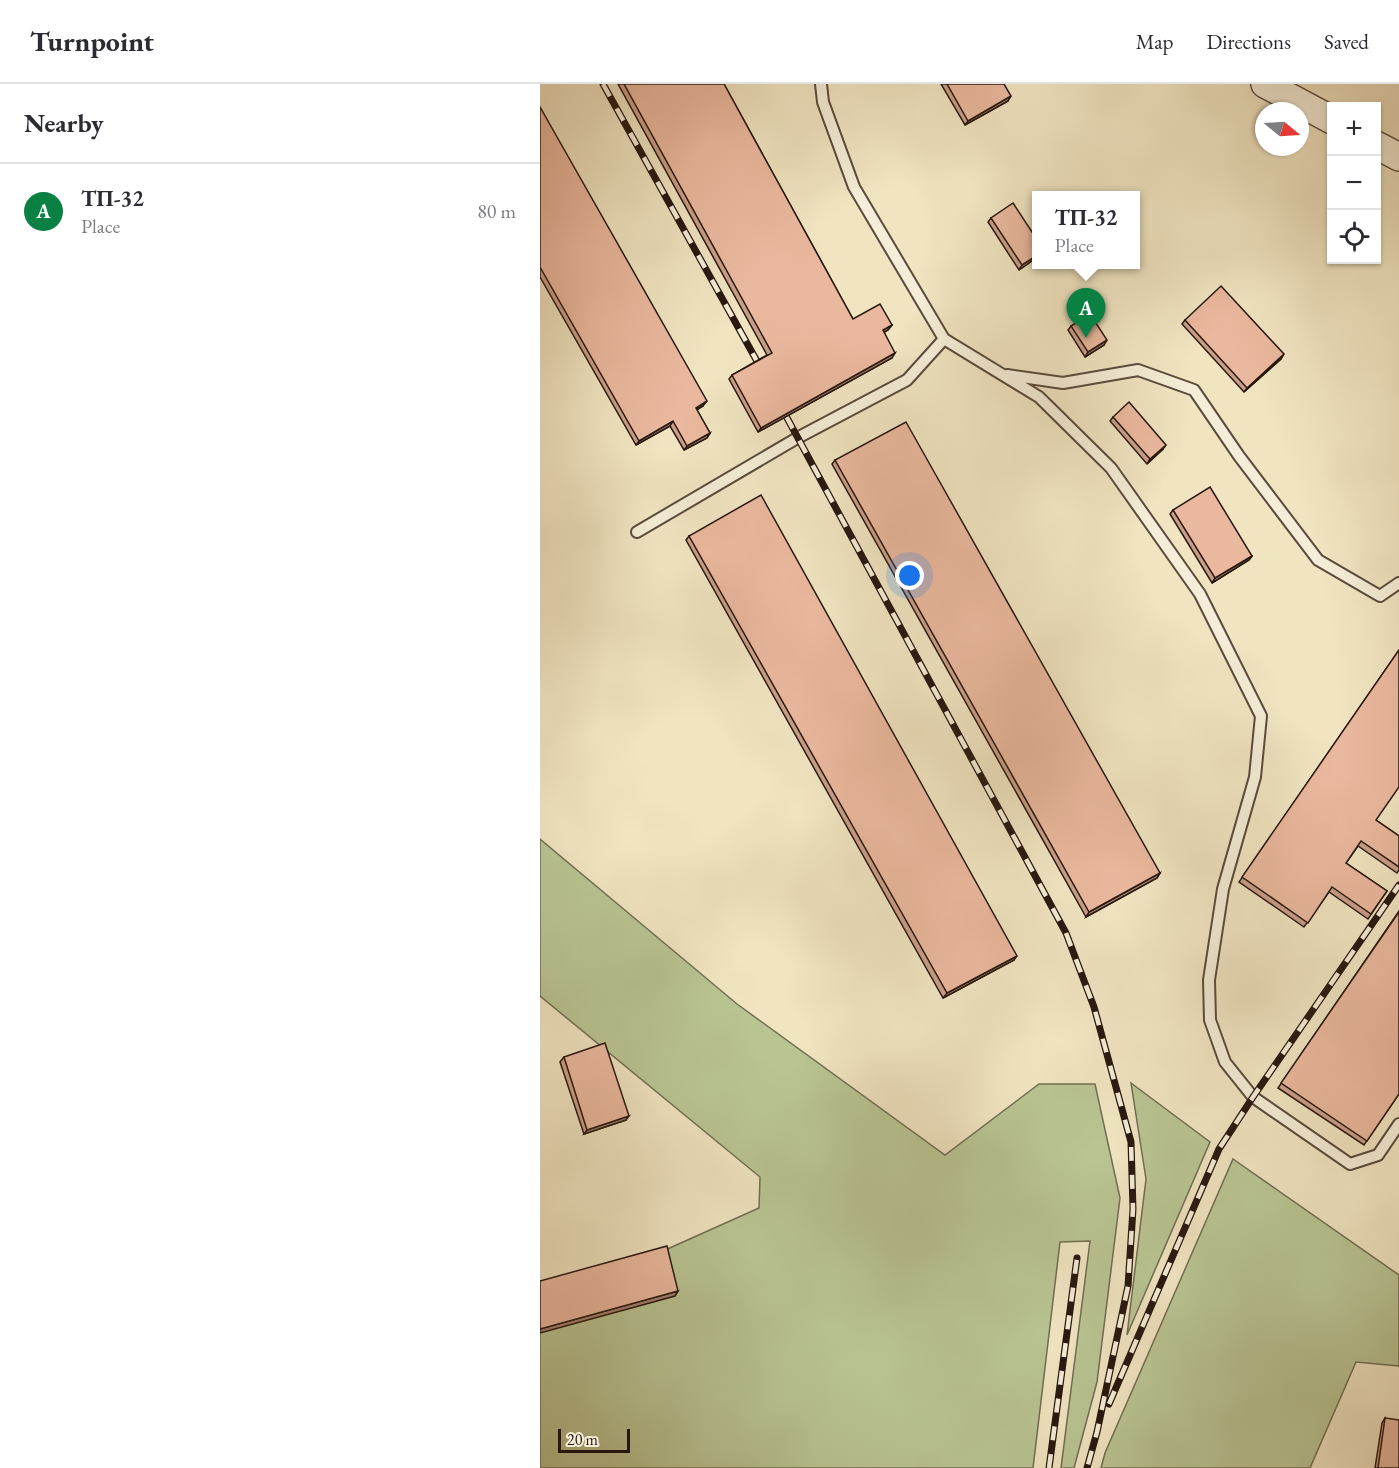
<!DOCTYPE html>
<meta charset="utf-8">
<style>
:root{--surface:#fff;--page:#f7f7f7;--text:#2b2b33;--muted:#7c7c81;--line:#e1e1e2;--accent:#0b8043}
body{margin:0;font-family:"EB Garamond",serif;background:var(--page);color:var(--text)}
.controls{position:absolute;right:18px;top:18px;display:grid;overflow:hidden;border-radius:0px;box-shadow:0 2px 4px #0004}
.controls button{width:54px;height:54px;display:grid;place-items:center;padding:0;border:0;border-bottom:2px solid var(--line);background:var(--surface);color:var(--text);font:30px sans-serif}
.compass{position:absolute;left:715px;top:18px;width:54px;height:54px;border-radius:50%;background:var(--surface);box-shadow:0 2px 4px #0004;rotate:108deg}
.scale{position:absolute;left:18px;bottom:15px;width:72px;box-sizing:border-box;padding-left:6px;border:3px solid #281810;border-top:0;font-size:16px;line-height:21px;white-space:nowrap;color:#281810;-webkit-text-stroke:4px #f5edd7;paint-order:stroke}
.you{position:absolute;left:370px;top:492px;width:21px;height:21px;margin:-15px;border:4px solid #fff;border-radius:50%;background:#1a73e8;box-shadow:0 0 0 9px #1a73e833}
.badge{display:grid;place-items:center;width:39px;height:39px;border-radius:50%;background:var(--accent);color:#fff;font-size:20px;font-weight:700}
.pin{position:absolute;translate:-50% -50px;filter:drop-shadow(0 2px 3px #0008)}
.pin::after{content:'';position:absolute;top:32px;width:21px;height:18px;background:inherit;clip-path:polygon(0 0,100% 0,50% 100%)}
.popup{position:absolute;left:492px;top:107px;width:108px;height:78px;box-sizing:border-box;display:grid;place-content:center;border-radius:0px;background:var(--surface);filter:drop-shadow(0 2px 4px #0005);font-size:20px;white-space:nowrap;color:var(--muted)}
.popup b{font-size:22px;color:var(--text)}
.popup::after{content:'';position:absolute;left:50%;top:100%;margin-left:-12px;border:12px solid transparent;border-top-color:var(--surface)}
.list{margin:0;padding:0;list-style:none}
h2{display:flex;justify-content:space-between;align-items:center;height:78px;margin:0;padding:0 24px;font-size:26px}
h2 small{font-size:20px;font-weight:400;color:var(--muted)}
.list li{display:grid;grid-template-columns:39px 1fr auto;gap:18px;align-items:center;box-sizing:border-box;height:96px;padding:0 24px;border-top:2px solid var(--line)}
.list b{display:block;font-size:22px;white-space:nowrap}
.list p{margin:0;font-size:20px;white-space:nowrap;color:var(--muted)}
.list em{font-size:20px;font-style:normal;color:var(--muted)}
.icon{flex:none;width:33px;height:33px;fill:none;stroke:currentColor;stroke-width:2;stroke-linecap:round;stroke-linejoin:round}
.map{position:relative;flex:none;width:859px;height:1384px;overflow:hidden}
header{display:flex;align-items:center;gap:36px;box-sizing:border-box;height:84px;padding:0 30px;background:var(--surface);border-bottom:2px solid var(--line)}
header strong{font-size:28px}
nav{display:flex;gap:33px;margin-inline-start:auto;font-size:21px}
main{display:flex}
aside{flex:1;background:var(--surface)}
.map>svg:first-child{display:block}
.green{fill:#b9c493;stroke:#706e52;stroke-width:1.5}
.lines{fill:none;stroke-linecap:round;stroke-linejoin:round}
.service-casing{stroke:#5a4b3c;stroke-width:14}
.tertiary-casing{stroke:#5a4b3c;stroke-width:30}
.service{stroke:#f5edd7;stroke-width:10}
.tertiary{stroke:#f5edd7;stroke-width:27}
.rail-casing{stroke:#281810;stroke-width:7}
.rail{stroke:#f5edd7;stroke-width:4.5;stroke-dasharray:14;stroke-linecap:butt}
.wall{fill:#c99e88;stroke:#281810;stroke-width:1.5}
.shaded-wall{fill:#a4816f;stroke:#281810;stroke-width:1.5}
.building{fill:#eab89e;stroke:#281810;stroke-width:1.5}
</style>
<header>
<strong>Turnpoint</strong>
<nav><a>Map</a><a>Directions</a><a>Saved</a></nav>
</header>
<main>
<aside>
<h2>Nearby<small></small></h2>
<ul class="list">
<li><span class="badge">A</span><div><b>ТП-32</b><p>Place</p></div><em>80 m</em></li>
</ul>
</aside>
<div class="map">
<svg width="859" height="1384" viewBox="0 0 859 1384">
<rect width="100%" height="100%" fill="#f0e4c1"/>
<filter id="stains"><feTurbulence type="fractalNoise" baseFrequency=".00333" numOctaves="4"/><feColorMatrix values="0 0 0 0 .2 0 0 0 0 .09 0 0 0 0 .02 0 0 0 .5 -.17"/></filter>
<radialGradient id="worn" r=".72"><stop offset=".6" stop-color="#630" stop-opacity="0"/><stop offset="1" stop-color="#630" stop-opacity=".3"/></radialGradient>
<path class="green" d="M0,755L197,920L405,1071L499,1000H555L580,1114L557,1298L534,1384H521L550,1157L520,1158L493,1384H0V1249L123,1167L219,1124L220,1093L0,912Z
M591,999L670,1058L587,1251L606,1095Z
M693,1075L859,1191V1282L816,1278L770,1384H561L565,1369Z"/>
<g class="lines">
<g class="service-casing">
<path id="service" d="M281,0L283,18L314,103L404,255L499,313L571,384L660,510L721,632L715,693L683,805L669,896L670,936L685,978L713,1013L810,1080L838,1071L859,1040
M467,291L523,299L598,286L654,306L699,372L778,476L840,512L859,499
M97,448L259,353L367,296L404,255"/>
</g>
<g class="tertiary-casing">
<path id="tertiary" d="M725,0L792,36
M836,61L859,73"/>
</g>
<use href="#service" class="service"/>
<use href="#tertiary" class="tertiary"/>
<g class="rail-casing">
<path id="rail" d="M63,0L218,279
M246,332L526,849L554,923L591,1058L593,1125L588,1202L557,1348L547,1384
M569,1320L679,1065L713,1013L859,801
M509,1384L537,1174"/>
</g>
<use href="#rail" class="rail"/>
</g>
<path class="wall" d="M78,0H184L313,235L352,241L348,246L344,248L352,274L218,348L189,295L192,291L227,271Z
M401,0H464L468,17L425,41Z
M0,23L163,322L157,326L170,349L167,354L144,366L130,342L96,361L0,193Z
M451,134L496,174L479,186L448,138Z
M645,236L741,275L704,308L642,240Z
M531,242L564,261L545,273L528,246Z
M573,333L623,365L607,380L570,337Z
M295,376L620,789L617,794L546,833L292,380Z
M633,426L712,472L709,476L672,499L630,430Z
M149,452L474,876L403,914L146,456Z
M859,566L836,736L859,752V786L857,789L818,762L806,779L847,807L828,835L789,808L764,843L699,798Z
M859,827V1010L824,1061L738,1004Z
M24,973L86,1036L44,1050L20,978Z
M845,1334L859,1384H835L842,1339Z"/>
<path class="shaded-wall" d="M471,12L468,17L425,41L428,37Z
M496,172V174L479,186L482,181Z
M352,241L348,246L340,251L343,246Z
M567,256L564,261L545,273L548,268Z
M355,269L352,274L218,348L221,344Z
M744,270L741,275L704,308L707,304Z
M167,317L163,322L152,328L156,324Z
M133,337L130,342L96,361L99,357Z
M170,349L167,354L144,366L147,362Z
M626,361L623,365L607,380L610,375Z
M712,472L709,476L672,499L675,494Z
M620,789L617,794L546,833L549,828Z
M477,872L474,876L403,914L407,909Z
M89,1032L86,1036L44,1050L47,1046Z
M138,1207L135,1212L0,1249V1245Z"/>
<path class="building" d="M84,0H184L313,235L340,220L352,241L343,246L355,269L221,344L192,291L232,269Z
M407,0H464L471,12L428,37Z
M0,23L167,317L156,324L170,349L147,362L133,337L99,357L0,183Z
M473,119L496,154V172L482,181L451,134Z
M681,202L744,270L707,304L645,236Z
M550,230L567,256L548,268L531,242Z
M589,318L626,361L610,375L573,333Z
M366,338L620,789L549,828L295,376Z
M670,403L712,472L675,494L633,426Z
M221,411L477,872L407,909L149,452Z
M859,566V703L836,736L859,752V783L821,757L806,779L847,807L831,830L792,803L768,839L702,793Z
M859,828V1010L827,1057L741,999Z
M65,959L89,1032L47,1046L24,973Z
M127,1162L138,1207L0,1245V1197Z
M845,1334L859,1336V1384H838Z"/>
<rect width="100%" height="100%" filter="url(#stains)"/>
<rect width="100%" height="100%" fill="url(#worn)"/>
</svg>
<div class="controls">
<button>+</button>
<button>−</button>
<button><svg class="icon" aria-label="locate" viewBox="0 0 24 24"><circle cx="12" cy="12" r="6"/><path d="M12 2v4M12 18v4M2 12h4M18 12h4"/></svg></button>
</div>
<svg class="compass" viewBox="-18 -18 36 36"><path d="M0-13l5 13h-10z" fill="#e53935"/><path d="M0 13l5-13h-10z" fill="#7c7c81"/></svg>
<div class="scale">20 m</div>
<div class="you"></div>
<div class="pin badge" style="left:546px;top:254px">A</div>
<div class="popup"><b>ТП-32</b>Place</div>
</div>
</main>
